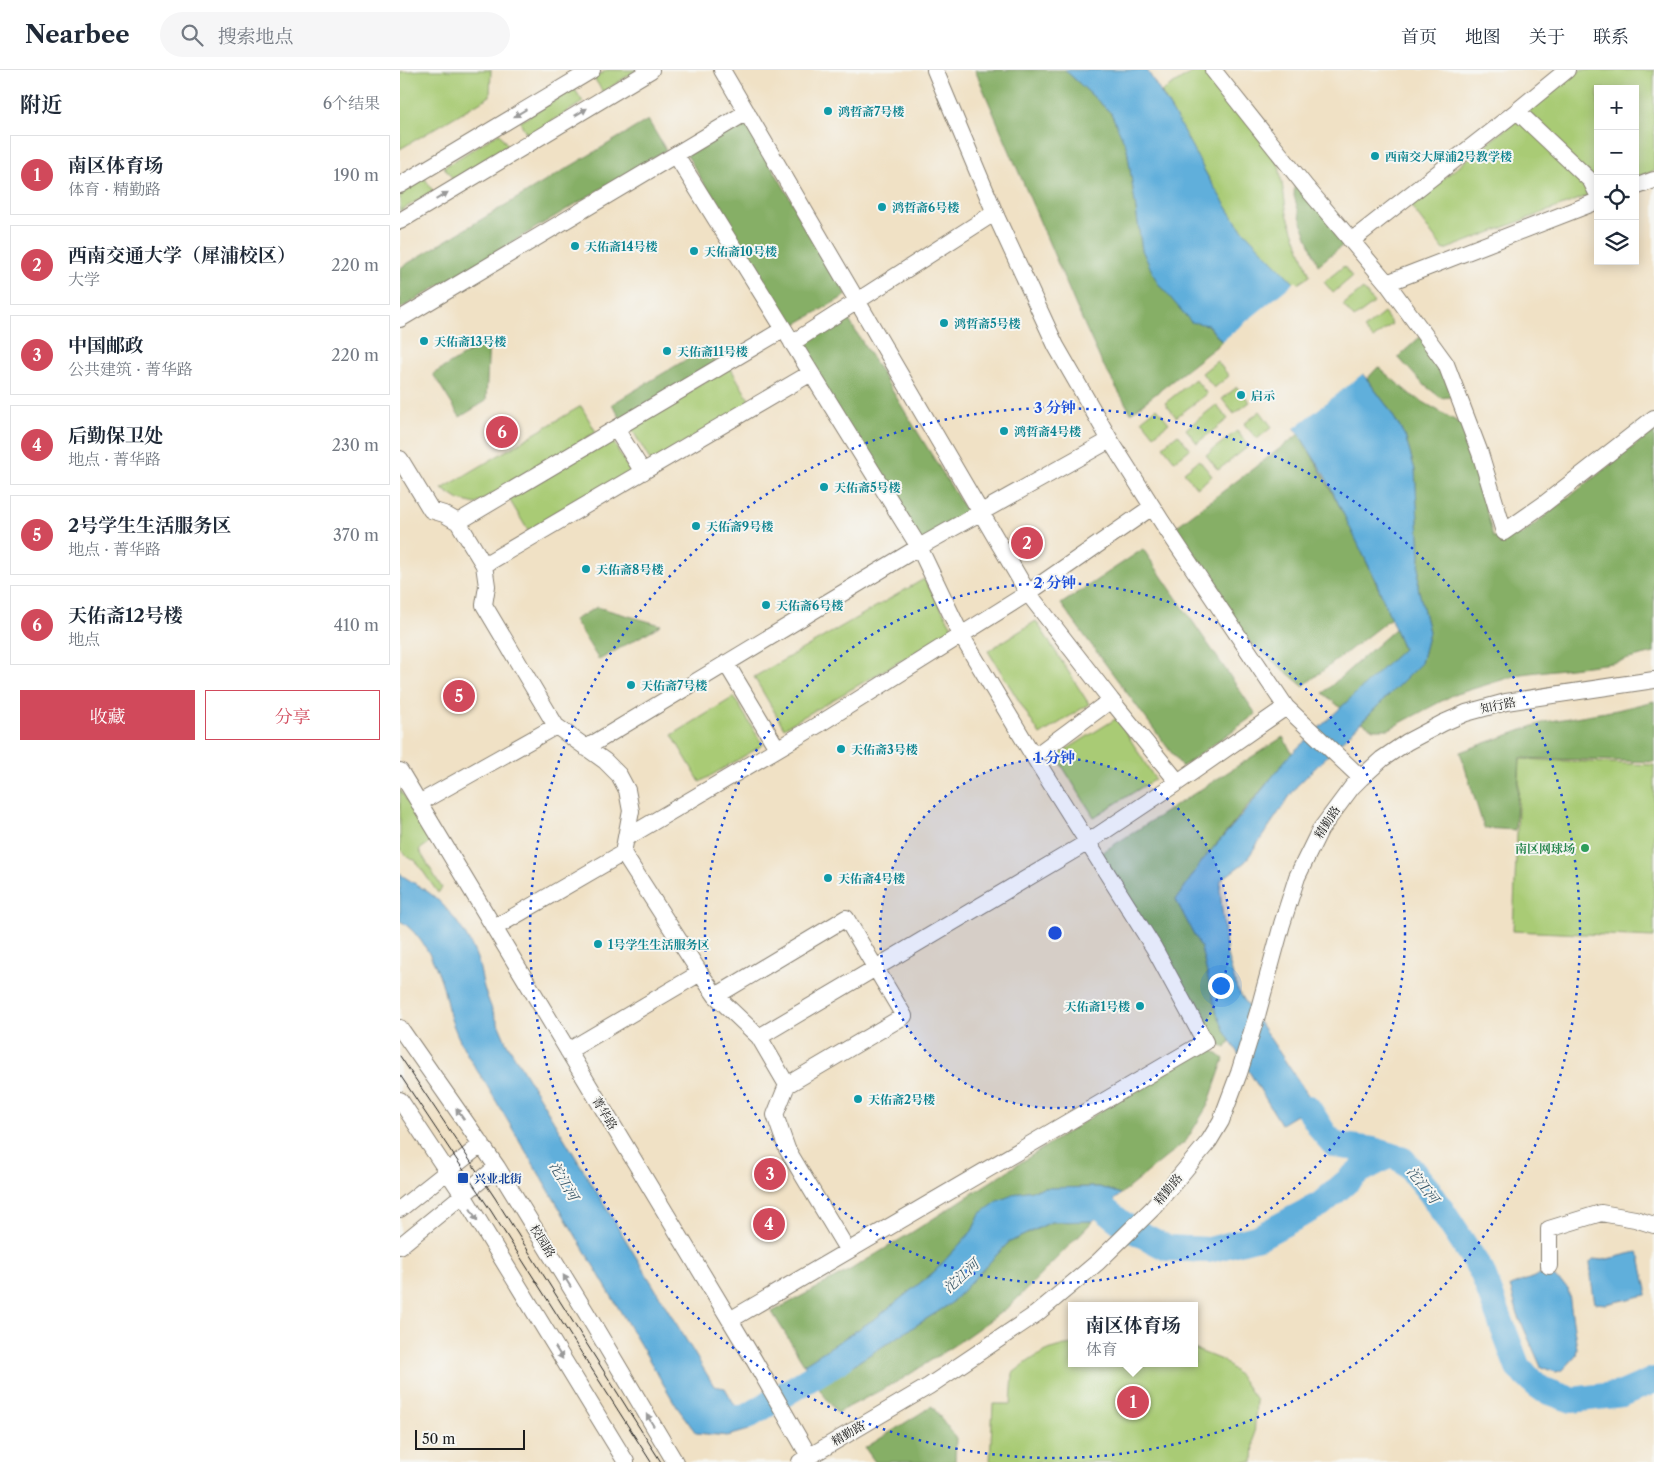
<!DOCTYPE html>
<html lang="zh">
<meta charset="utf-8">
<style>
:root{--surface:#fff;--page:#f6f6f7;--text:#1f2937;--muted:#747a83;--line:#e0e1e3;--accent:#d1495b}
body{margin:0;font-family:"Libre Caslon Text","Noto Serif SC",serif;background:var(--page);color:var(--text)}
.controls{position:absolute;right:15px;top:15px;display:grid;overflow:hidden;border-radius:0px;box-shadow:0 2px 12px #0003}
.controls button{width:45px;height:45px;display:grid;place-items:center;padding:0;border:0;border-bottom:1px solid var(--line);background:var(--surface);color:var(--text);font:25px sans-serif}
.scale{position:absolute;left:15px;bottom:12px;width:110px;box-sizing:border-box;padding-left:5px;border:2px solid #1c1c1c;border-top:0;font-size:14px;line-height:18px;white-space:nowrap;color:#1c1c1c;-webkit-text-stroke:4px #f6f6f2;paint-order:stroke}
.you{position:absolute;left:820px;top:915px;width:18px;height:18px;margin:-12px;border:4px solid #fff;border-radius:50%;background:#1a73e8;box-shadow:0 0 0 8px #1a73e833}
.badge{display:grid;place-items:center;width:32px;height:32px;border-radius:50%;background:var(--accent);color:#fff;font-size:16px;font-weight:700}
.pin{position:absolute;translate:-50% -50%;border:2px solid #fff;box-shadow:0 1px 5px #0006}
.popup{position:absolute;left:668px;top:1232px;width:130px;height:65px;box-sizing:border-box;display:grid;place-content:center;border-radius:0px;background:var(--surface);filter:drop-shadow(0 1px 4px #0005);font-size:16px;white-space:nowrap;color:var(--muted)}
.popup b{font-size:19px;color:var(--text)}
.popup::after{content:'';position:absolute;left:50%;top:100%;margin-left:-10px;border:10px solid transparent;border-top-color:var(--surface)}
.list{margin:0;padding:0;list-style:none}
h2{display:flex;justify-content:space-between;align-items:center;height:65px;margin:0;padding:0 20px;font-size:21px}
h2 small{font-size:16px;font-weight:400;color:var(--muted)}
.list li{display:grid;grid-template-columns:32px 1fr auto;gap:15px;align-items:center;box-sizing:border-box;height:80px;margin:0 10px 10px;padding:0 10px;border:1px solid var(--line);border-radius:0px}
.list b{display:block;font-size:19px;white-space:nowrap}
.list p{margin:0;font-size:16px;white-space:nowrap;color:var(--muted)}
.list em{font-size:16px;font-style:normal;color:var(--muted)}
.actions{display:flex;gap:10px;padding:15px 20px}
.actions a{flex:1;padding:11px 0;border:1px solid var(--accent);border-radius:0px;text-align:center;font-size:18px;color:var(--accent)}
.actions .main{background:var(--accent);color:#fff}
.icon{flex:none;width:28px;height:28px;fill:none;stroke:currentColor;stroke-width:2;stroke-linecap:round;stroke-linejoin:round}
.map{position:relative;flex:none;width:1254px;height:1392px;overflow:hidden}
header{display:flex;align-items:center;gap:30px;box-sizing:border-box;height:70px;padding:0 25px;background:var(--surface);border-bottom:1px solid var(--line)}
header strong{font-size:24px}
nav{display:flex;gap:28px;margin-inline-start:auto;font-size:18px}
.search{width:350px;height:45px;background:var(--page);display:flex;align-items:center;gap:12px;box-sizing:border-box;padding:0 18px;border-radius:28px;color:var(--muted);font-size:19px}
main{display:flex}
aside{flex:1;background:var(--surface)}
.map>svg:first-child{display:block}
.green{fill:#a9cb74;stroke:#627448}
.forest{fill:#86af66;stroke:#516641}
.water{fill:#61afdb;stroke:#3e667c}
.pier{fill:#f0e1c5}
.lines{fill:none;stroke-linecap:round;stroke-linejoin:round}
.river{stroke:#61afdb;stroke-width:26}
.minor-casing{stroke:#867e70;stroke-width:18}
.minor{stroke:#fff;stroke-width:16}
.tram{stroke:#1c1c1c;stroke-width:1}
.oneway{fill:#999}
.ring{fill:none;stroke:#1d4ed8;stroke-width:2.5;stroke-dasharray:2.5 5}
.culture-dot{fill:#0f9aa8;stroke:#f6f6f2;stroke-width:2}
.leisure-dot{fill:#2e9e5b;stroke:#f6f6f2;stroke-width:2}
.transit-dot{fill:#1a4fb4;stroke:#f6f6f2;stroke-width:2}
.labels{text-anchor:middle;dominant-baseline:central;stroke-width:4;stroke-linejoin:round;paint-order:stroke}
.culture-label{font-size:12px;font-weight:bold;fill:#0d838f;stroke:#f6f6f2;text-anchor:start}
.street-label{font-size:12px;fill:#1c1c1c;stroke:#f6f6f2}
.leisure-label{font-size:12px;font-weight:bold;fill:#27864d;stroke:#f6f6f2;text-anchor:end}
.transit-label{font-size:12px;font-weight:bold;fill:#164399;stroke:#f6f6f2;text-anchor:start}
.water-label{font-size:14px;font-style:italic;fill:#385768;stroke:#f6f6f2}
.centre{fill:#1d4ed8;stroke:#f6f6f2;stroke-width:2.5}
.ring-label{font-size:15px;text-anchor:middle;font-weight:bold;fill:#1d4ed8;stroke:#f6f6f2;stroke-width:4;stroke-linejoin:round;paint-order:stroke}
</style>
<header>
<strong>Nearbee</strong>
<div class="search"><svg class="icon" aria-label="search" viewBox="0 0 24 24"><circle cx="10" cy="10" r="6"/><path d="M15 15l6 6"/></svg>搜索地点</div>
<nav><a>首页</a><a>地图</a><a>关于</a><a>联系</a></nav>
</header>
<main>
<aside>
<h2>附近<small>6个结果</small></h2>
<ul class="list">
<li><span class="badge">1</span><div><b>南区体育场</b><p>体育 · 精勤路</p></div><em>190 m</em></li>
<li><span class="badge">2</span><div><b>西南交通大学（犀浦校区）</b><p>大学</p></div><em>220 m</em></li>
<li><span class="badge">3</span><div><b>中国邮政</b><p>公共建筑 · 菁华路</p></div><em>220 m</em></li>
<li><span class="badge">4</span><div><b>后勤保卫处</b><p>地点 · 菁华路</p></div><em>230 m</em></li>
<li><span class="badge">5</span><div><b>2号学生生活服务区</b><p>地点 · 菁华路</p></div><em>370 m</em></li>
<li><span class="badge">6</span><div><b>天佑斋12号楼</b><p>地点</p></div><em>410 m</em></li>
</ul>
<div class="actions"><a class="main">收藏</a><a>分享</a></div>
</aside>
<div class="map">
<svg width="1254" height="1392" viewBox="0 0 1254 1392">
<rect width="100%" height="100%" fill="#f6f6f2"/>
<filter id="ink" filterUnits="userSpaceOnUse"><feTurbulence type="fractalNoise" baseFrequency=".02" numOctaves="2"/><feDisplacementMap in="SourceGraphic" scale="10" xChannelSelector="R" yChannelSelector="G"/><feConvolveMatrix kernelMatrix="1 2 1 2 8 2 1 2 1" color-interpolation-filters="sRGB"/></filter>
<filter id="wash" filterUnits="userSpaceOnUse"><feTurbulence type="fractalNoise" baseFrequency=".0096" numOctaves="4" result="noise"/><feDisplacementMap in="SourceGraphic" scale="20" xChannelSelector="R" yChannelSelector="G"/><feGaussianBlur stdDeviation="1.12" result="paint"/><feColorMatrix in="noise" values="0 0 0 0 0 0 0 0 0 0 0 0 0 0 0 0 0 1.4 0 .05"/><feComposite in="paint" operator="in"/></filter>
<g filter="url(#wash)">
<rect width="100%" height="100%" fill="#f0e1c5"/>
<path class="green" d="M21,0H91L90,26L0,79V2Z
M207,0H237L203,22L194,8Z
M796,0H808L879,95L887,144L910,206L896,215C878,198 852,174 838,154C808,113 787,66 761,22Z
M1180,0H1254V101L1235,108V19H1198V122L1044,180L1010,135Z
M174,18L183,32L128,66L120,52Z
M99,63L108,76L53,110L44,97Z
M24,107L33,121L0,141V122Z
M944,196L952,207L933,223L924,212Z
M963,219L974,233L954,248L943,235Z
M984,243L992,254L973,269L964,259Z
M817,291L829,306L814,318L802,303Z
M330,297L351,333L251,392L230,356Z
M795,309L807,324L776,347L765,333Z
M837,317L850,332L834,344L822,329Z
M816,335L828,349L797,373L786,359Z
M181,336L196,362L76,434L59,430L42,419Z
M757,338L769,353L754,365L742,350Z
M860,341L872,357L857,369L844,354Z
M837,361L849,376L818,400L806,385Z
M778,364L790,379L775,391L763,376Z
M211,368L231,403L130,464L109,429Z
M799,390L812,406L797,418L784,402Z
M524,509L554,560L384,658L354,607Z
M636,551L689,634L640,665L588,581Z
M334,627L363,675L300,712L272,665Z
M717,648L755,709L694,747L656,686Z
M1120,689L1254,695V867L1113,861Z
M0,719L32,771L19,780L42,818L38,823L15,790L10,789L0,779Z
M672,1274V1293H794V1279L824,1291L841,1308L856,1330L853,1392H590L593,1334H611L613,1303C632,1288 647,1277 672,1274Z"/>
<path class="forest" d="M575,0H665L711,43L722,65L727,78L742,180L822,272L731,343L701,291L676,236Z
M248,50L266,80L0,239V198Z
M345,51L447,225L389,258L287,85Z
M895,107L947,172L918,195L904,159L894,126Z
M447,247L568,444L519,473L398,277Z
M1020,267L1049,310L1050,327L1041,328L1022,313L998,287Z
M89,270L86,331L60,347L33,304Z
M307,277L316,292L221,349L212,334Z
M978,297L1011,325L1065,356L1093,467L1121,465L1254,360V583L1212,593L1121,604L1053,625L989,659H973L962,652L1021,593L1029,562L1018,517L1020,485L1015,400L1005,366L987,336L967,309Z
M899,364C935,423 965,485 991,548L903,616L851,573L773,459Z
M743,479L856,644L782,697L661,534Z
M197,537L261,555L199,590L174,550Z
M995,559L1003,580L941,638L923,623Z
M1254,631V692L1120,688L1115,760L1084,758L1060,682L1145,652L1217,640Z
M883,667L892,683L803,790L776,830L801,878L816,941L830,970L826,978L809,968L701,783Z
M805,974L824,989L808,1035L786,1071L721,1124L699,1117L646,1118L620,1122L580,1144L572,1161L534,1202L476,1248L404,1294L372,1242L450,1200L514,1161Z
M693,1151L610,1236L559,1272L504,1308L437,1343L418,1317L550,1234L608,1173L651,1152Z
M532,1336L556,1368L555,1392H475L465,1378Z"/>
<path class="water" d="M665,0H747L778,51L809,109L839,156L896,215L987,336L1005,366L1015,400L1020,485L1018,517L1029,562L1021,593L896,717L845,792L821,810L820,821L827,885L837,919L914,1034L881,1054L825,962L816,941L801,878L776,830L803,790L848,738L887,688L1003,579L975,509L925,406L899,364L808,255L791,252L757,212L742,180L727,78L711,43Z
M0,804C13,813 26,819 38,830C55,847 70,868 78,891C81,901 82,912 85,921C91,938 99,955 106,972L314,1316L325,1318L349,1360L328,1366L296,1363L277,1337L86,1014C74,996 62,978 54,957C48,943 46,928 42,913C35,892 20,862 0,851Z
M699,1117L721,1124L693,1151L651,1152L608,1173L550,1234L418,1317L404,1294L476,1248L534,1202L572,1161L580,1144L598,1131L620,1122L646,1118Z
M1237,1182L1240,1187L1247,1220L1246,1225L1206,1234L1195,1233L1192,1216L1190,1192L1193,1189L1203,1190Z
M1145,1203L1153,1206L1168,1218L1177,1278L1176,1286L1163,1300L1156,1302L1141,1297L1118,1245L1110,1216Z"/>
<path class="pier" d="M896,211L965,302L892,360L820,273Z"/>
<g class="lines">
<path class="river" d="M908,1038L924,1063L935,1075L973,1080L990,1085
M671,1134L700,1136L727,1157L767,1178L809,1180L859,1167L921,1134L958,1102L990,1085L1003,1090L1030,1122L1082,1202L1118,1298L1141,1319L1172,1330L1222,1324L1254,1310
M307,1341C321,1348 332,1350 347,1347L442,1289"/>
</g>
</g>
<g filter="url(#ink)">
<g class="lines">
<g class="minor-casing">
<path id="minor" d="M322,0L628,523L711,630L778,712
M535,0L597,148L656,276L710,370L762,452L886,637L961,708
M813,0L906,117L987,213L1046,294L1080,383L1104,462L1144,434L1254,348
M1117,41L1191,111L1198,125
M276,85L519,477L561,565L634,687L754,878L805,972L330,1250
M0,115L192,0
M1235,117L1254,110
M0,151L251,0
M951,171L1117,41L1167,0
M987,213L1198,131
M0,249L347,42
M392,273L594,143
M216,359L243,402
M0,389L31,440L44,444L58,452L84,495L87,516L84,535L156,656L205,691L219,705L227,720L231,741L223,783L300,903L316,926L359,967L387,1015L375,1045L387,1079L448,1181
M58,452L384,259
M84,495L411,303
M326,593L377,678
M186,678L519,477L710,370
M634,687L711,630
M0,701L354,1290L409,1386
M19,733L156,656
M226,768L421,653L628,523L752,437
M94,858L223,783
M316,926L446,848L504,946L387,1015
M0,958L97,1097L187,1244L275,1392
M359,967L688,772L778,712L886,637
M168,981L300,903
M0,1030L63,1125L226,1392
M0,1139L82,1074
M0,1176L97,1097
M1149,1196V1159L1201,1143L1235,1149L1254,1155
M400,1392L529,1316L636,1244L698,1192L753,1138L809,1071L821,1051L839,1003L858,942L882,854L897,807L920,760L952,717L961,708L982,689L1007,672L1043,653L1066,643L1106,632L1254,610"/>
</g>
<use href="#minor" class="minor"/>
<path class="tram" d="M0,986L95,1128L261,1392
M0,1005L91,1141L251,1392"/>
</g>
<defs><path id="oneway-solid" d="M-6-.8H1V-3.2L6.5 0L1 3.2V.8H-6Z" transform="scale(1.25)"/></defs>
<g class="oneway">
<use href="#oneway-solid" transform="translate(181 42) rotate(-31)"/>
<use href="#oneway-solid" transform="translate(120 43) rotate(149)"/>
<use href="#oneway-solid" transform="translate(42 126) rotate(-31)"/>
<use href="#oneway-solid" transform="translate(60 1044) rotate(-125)"/>
<use href="#oneway-solid" transform="translate(74 1145) rotate(59)"/>
<use href="#oneway-solid" transform="translate(167 1211) rotate(-122)"/>
<use href="#oneway-solid" transform="translate(159 1283) rotate(58)"/>
<use href="#oneway-solid" transform="translate(250 1350) rotate(-121)"/>
</g>
</g>
<circle cx="655" cy="863" r="175" fill="#1d4ed8" fill-opacity=".12"/>
<g class="ring">
<circle cx="655" cy="863" r="175"/>
<circle cx="655" cy="863" r="350"/>
<circle cx="655" cy="863" r="525"/>
</g>
<g class="culture-dot">
<circle cx="428" cy="41" r="5"/>
<circle cx="975" cy="86" r="5"/>
<circle cx="482" cy="137" r="5"/>
<circle cx="175" cy="176" r="5"/>
<circle cx="294" cy="181" r="5"/>
<circle cx="544" cy="253" r="5"/>
<circle cx="24" cy="271" r="5"/>
<circle cx="267" cy="281" r="5"/>
<circle cx="841" cy="325" r="5"/>
<circle cx="604" cy="361" r="5"/>
<circle cx="424" cy="417" r="5"/>
<circle cx="296" cy="456" r="5"/>
<circle cx="186" cy="499" r="5"/>
<circle cx="366" cy="535" r="5"/>
<circle cx="231" cy="615" r="5"/>
<circle cx="441" cy="679" r="5"/>
<circle cx="428" cy="808" r="5"/>
<circle cx="198" cy="874" r="5"/>
<circle cx="740" cy="936" r="5"/>
<circle cx="458" cy="1029" r="5"/>
</g>
<circle class="leisure-dot" cx="1185" cy="778" r="5"/>
<rect class="transit-dot" x="57" y="1102" width="12" height="12" rx="2.5"/>
<g class="labels">
<g class="culture-label">
<text x="438" y="41">鸿哲斋7号楼</text>
<text x="985" y="86">西南交大犀浦2号教学楼</text>
<text x="492" y="137">鸿哲斋6号楼</text>
<text x="185" y="176">天佑斋14号楼</text>
<text x="304" y="181">天佑斋10号楼</text>
<text x="554" y="253">鸿哲斋5号楼</text>
<text x="34" y="271">天佑斋13号楼</text>
<text x="277" y="281">天佑斋11号楼</text>
<text x="851" y="325">启示</text>
<text x="614" y="361">鸿哲斋4号楼</text>
<text x="434" y="417">天佑斋5号楼</text>
<text x="306" y="456">天佑斋9号楼</text>
<text x="196" y="499">天佑斋8号楼</text>
<text x="376" y="535">天佑斋6号楼</text>
<text x="241" y="615">天佑斋7号楼</text>
<text x="451" y="679">天佑斋3号楼</text>
<text x="438" y="808">天佑斋4号楼</text>
<text x="208" y="874">1号学生生活服务区</text>
<text x="730" y="936" text-anchor="end">天佑斋1号楼</text>
<text x="468" y="1029">天佑斋2号楼</text>
</g>
<g class="street-label">
<text transform="translate(1098 635) rotate(-12)">知行路</text>
<text transform="translate(927 752) rotate(-57)">精勤路</text>
<text transform="translate(205 1043) rotate(59)">菁华路</text>
<text transform="translate(768 1119) rotate(-50)">精勤路</text>
<text transform="translate(143 1171) rotate(58)">校园路</text>
<text transform="translate(448 1363) rotate(-30)">精勤路</text>
</g>
<g class="leisure-label">
<text x="1175" y="778">南区网球场</text>
</g>
<g class="transit-label">
<text x="74" y="1108">兴业北街</text>
</g>
<g class="water-label">
<text transform="translate(164 1111) rotate(60)">沱江河</text>
<text transform="translate(1023 1115) rotate(52)">沱江河</text>
<text transform="translate(561 1206) rotate(-42)">沱江河</text>
</g>
</g>
<circle cx="655" cy="863" r="8" class="centre"/>
<g class="ring-label">
<text x="655" y="343">3 分钟</text>
<text x="655" y="518">2 分钟</text>
<text x="655" y="693">1 分钟</text>
</g>
</svg>
<div class="controls">
<button>+</button>
<button>−</button>
<button><svg class="icon" aria-label="locate" viewBox="0 0 24 24"><circle cx="12" cy="12" r="6"/><path d="M12 2v4M12 18v4M2 12h4M18 12h4"/></svg></button>
<button><svg class="icon" aria-label="layers" viewBox="0 0 24 24"><path d="M12 4l9 5-9 5-9-5zM3 14l9 5 9-5"/></svg></button>
</div>
<div class="scale">50 m</div>
<div class="you"></div>
<div class="pin badge" style="left:733px;top:1332px">1</div>
<div class="popup"><b>南区体育场</b>体育</div>
<div class="pin badge" style="left:627px;top:473px">2</div>
<div class="pin badge" style="left:370px;top:1104px">3</div>
<div class="pin badge" style="left:369px;top:1154px">4</div>
<div class="pin badge" style="left:59px;top:626px">5</div>
<div class="pin badge" style="left:102px;top:362px">6</div>
</div>
</main>
